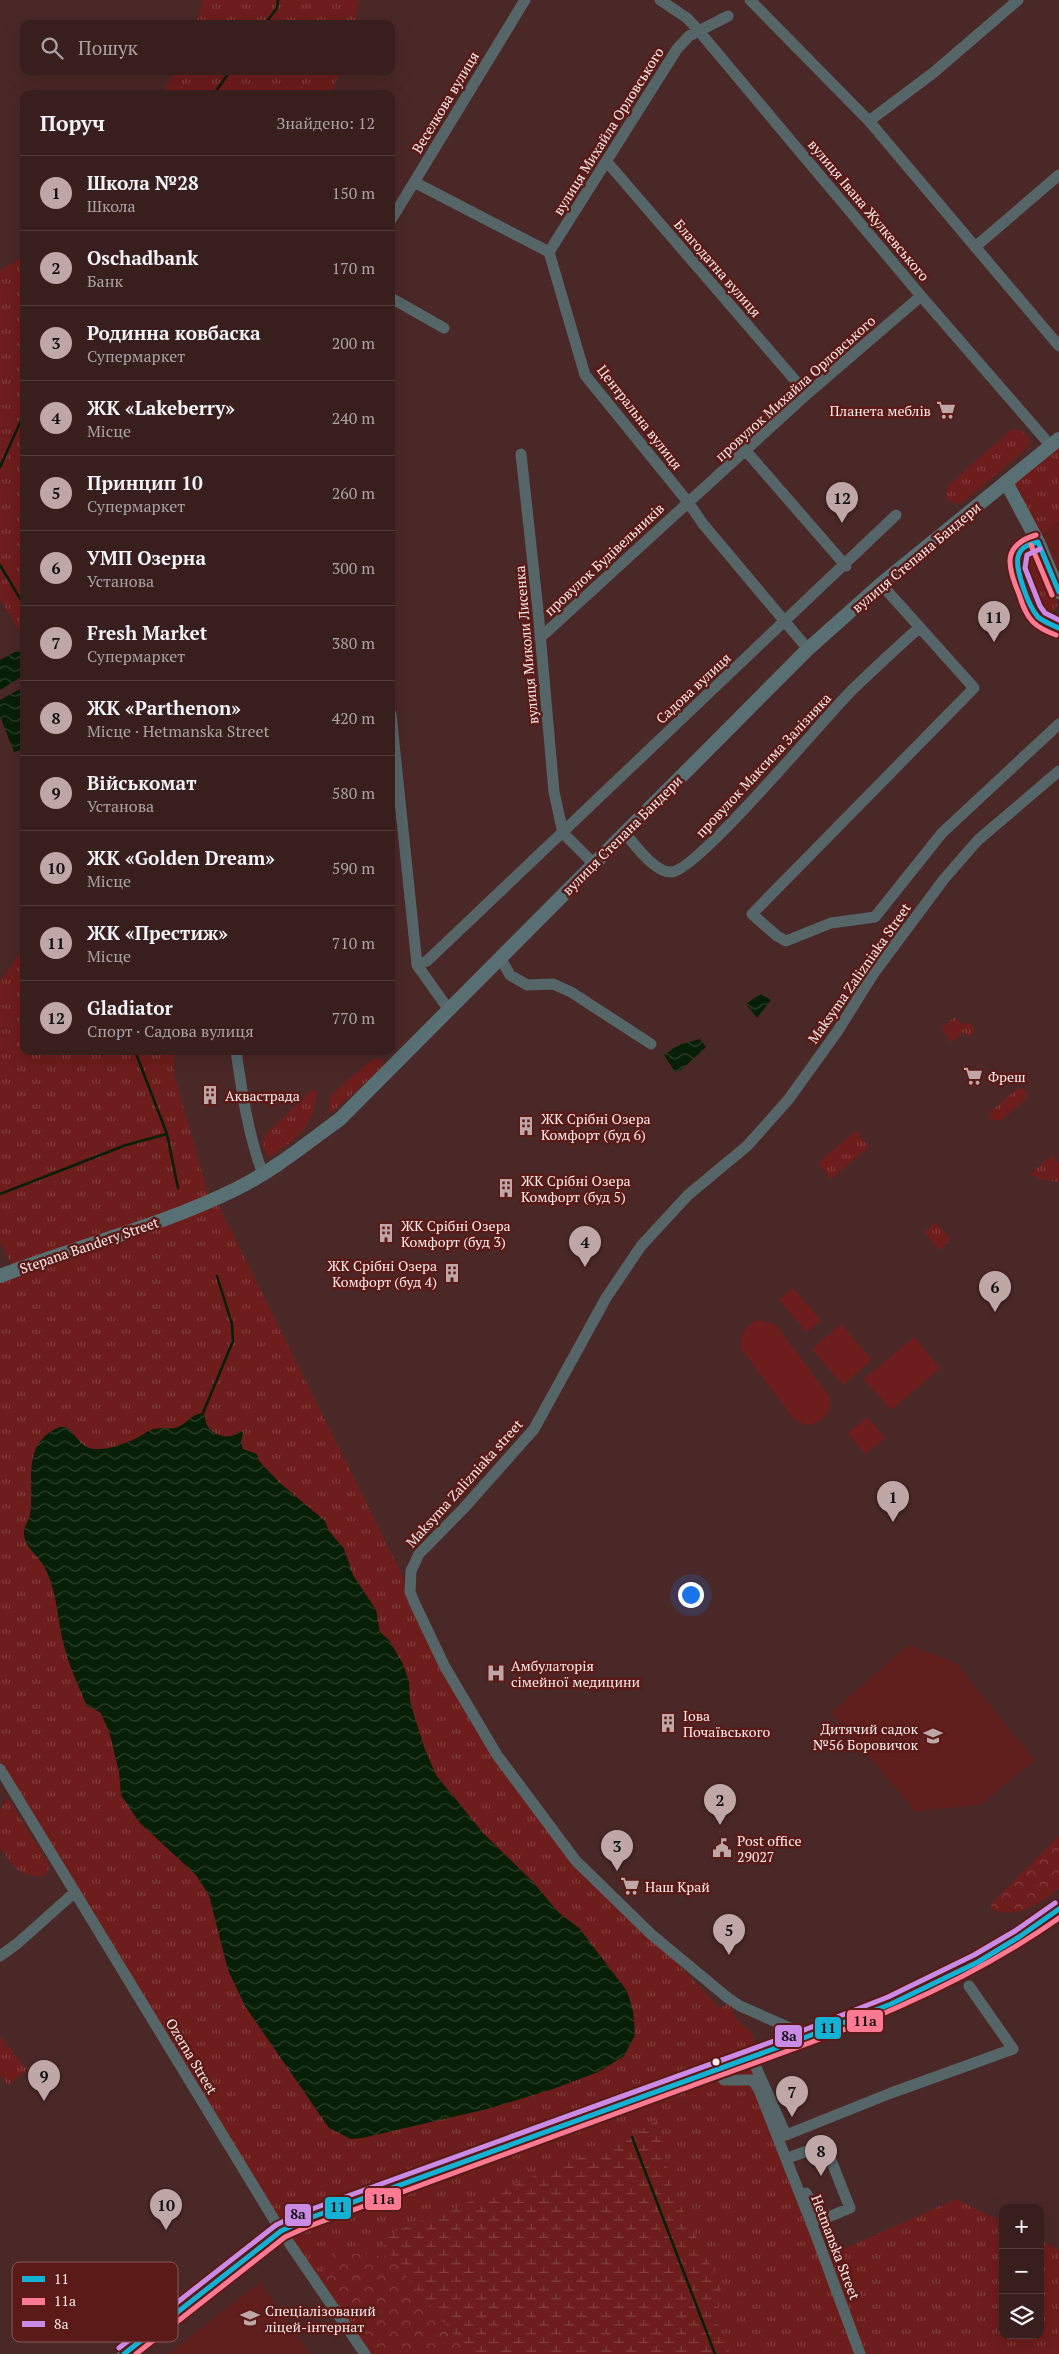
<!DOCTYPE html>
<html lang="uk">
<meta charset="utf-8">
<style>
:root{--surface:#381e1d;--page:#3f2726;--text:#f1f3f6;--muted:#aba2a4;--line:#523c3b;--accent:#bea7a6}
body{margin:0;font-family:"PT Serif",serif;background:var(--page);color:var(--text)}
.controls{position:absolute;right:15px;bottom:15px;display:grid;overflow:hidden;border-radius:10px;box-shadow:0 5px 20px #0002}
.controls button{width:45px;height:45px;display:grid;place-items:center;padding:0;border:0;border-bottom:1px solid var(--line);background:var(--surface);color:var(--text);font:25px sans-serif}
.you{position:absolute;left:690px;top:1594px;width:18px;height:18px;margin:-12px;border:4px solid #fff;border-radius:50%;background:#1a73e8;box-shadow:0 0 0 8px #1a73e833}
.badge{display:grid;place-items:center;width:32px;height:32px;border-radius:50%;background:var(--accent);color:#111;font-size:16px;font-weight:700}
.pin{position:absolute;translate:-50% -41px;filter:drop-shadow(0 1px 2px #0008)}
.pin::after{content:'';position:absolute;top:26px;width:18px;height:15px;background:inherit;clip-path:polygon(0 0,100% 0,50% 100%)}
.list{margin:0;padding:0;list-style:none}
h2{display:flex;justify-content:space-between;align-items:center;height:65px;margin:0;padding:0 20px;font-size:21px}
h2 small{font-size:16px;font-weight:400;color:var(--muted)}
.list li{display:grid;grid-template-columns:32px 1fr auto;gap:15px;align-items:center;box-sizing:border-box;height:75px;padding:0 20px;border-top:1px solid var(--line)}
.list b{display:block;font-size:19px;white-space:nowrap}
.list p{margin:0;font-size:16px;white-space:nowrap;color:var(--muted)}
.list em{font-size:16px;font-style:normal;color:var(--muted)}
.icon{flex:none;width:28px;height:28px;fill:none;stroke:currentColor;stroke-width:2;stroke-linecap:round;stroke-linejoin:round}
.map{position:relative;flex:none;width:1059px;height:2354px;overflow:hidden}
.search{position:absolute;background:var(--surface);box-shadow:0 5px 20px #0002;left:20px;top:20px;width:375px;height:55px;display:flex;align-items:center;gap:12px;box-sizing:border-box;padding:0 18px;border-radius:10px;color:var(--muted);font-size:19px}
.panel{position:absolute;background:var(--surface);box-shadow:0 5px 20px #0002;left:20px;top:90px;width:375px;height:965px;border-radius:10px}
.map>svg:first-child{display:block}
.built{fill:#601e1c}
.grass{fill:url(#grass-tufts)}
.forest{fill:url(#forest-crowns)}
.wetland{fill:url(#wetland-marsh)}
.garden{fill:#6d1d1b}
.water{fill:url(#water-waves)}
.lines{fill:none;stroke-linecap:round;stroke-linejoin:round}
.stream{stroke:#071f06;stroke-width:2.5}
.minor{stroke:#566568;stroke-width:11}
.major{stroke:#587074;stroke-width:14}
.bus-1-casing{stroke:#591a18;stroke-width:9}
.bus-2-casing{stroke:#591a18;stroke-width:9}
.bus-3-casing{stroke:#591a18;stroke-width:9}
.bus-1{stroke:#13b2d5;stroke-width:5}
.bus-2{stroke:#fe7a93;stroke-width:5}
.bus-3{stroke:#ca8be6;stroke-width:5}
.bus-dot{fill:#fdecea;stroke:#591a18;stroke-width:2}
.labels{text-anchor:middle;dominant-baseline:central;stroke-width:5;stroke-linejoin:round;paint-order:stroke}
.street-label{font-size:14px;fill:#fdecea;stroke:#591a18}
.poi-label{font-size:14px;fill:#fdecea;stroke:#591a18;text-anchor:start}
.key{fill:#591a18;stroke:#8a5957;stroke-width:1}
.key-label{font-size:14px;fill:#fdecea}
.line-badge{stroke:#591a18;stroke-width:2}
.pale-badge-label{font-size:14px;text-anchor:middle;font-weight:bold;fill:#111}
</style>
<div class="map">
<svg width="1059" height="2354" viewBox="0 0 1059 2354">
<defs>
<pattern id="grass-tufts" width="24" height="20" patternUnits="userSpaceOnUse" patternTransform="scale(1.25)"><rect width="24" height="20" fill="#6d1d1b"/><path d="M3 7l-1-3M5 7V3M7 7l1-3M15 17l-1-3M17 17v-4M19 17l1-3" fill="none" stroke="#833e3c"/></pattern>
<pattern id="forest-crowns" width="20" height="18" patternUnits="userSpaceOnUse" patternTransform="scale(1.25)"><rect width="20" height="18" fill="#6d1d1b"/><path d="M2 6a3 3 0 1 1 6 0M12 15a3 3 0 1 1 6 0" fill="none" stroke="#833e3c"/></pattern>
<pattern id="wetland-marsh" width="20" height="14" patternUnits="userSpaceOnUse" patternTransform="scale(1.25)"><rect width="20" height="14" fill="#6d1d1b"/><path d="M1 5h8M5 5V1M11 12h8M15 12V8" fill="none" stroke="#833e3c"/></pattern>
<pattern id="water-waves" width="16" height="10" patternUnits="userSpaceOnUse" patternTransform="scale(1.25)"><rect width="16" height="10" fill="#071f06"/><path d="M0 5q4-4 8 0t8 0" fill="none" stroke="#2c402a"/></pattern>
</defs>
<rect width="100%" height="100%" fill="#4a2827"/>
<path class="built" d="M1059,521V582L1040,537Z
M908,1645L956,1663L1035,1760L980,1805L915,1811L831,1712Z
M260,2282L310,2354H168Z"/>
<path class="grass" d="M203,0H360L354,24H196Z
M175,71H340L331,94H162Z
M24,256V638L0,599V270Z
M1011,430C1020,429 1026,432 1030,441L1028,447L962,503H952L947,499L946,491L948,486Z
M1059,443V521L1040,537L1012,483Z
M1031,558L1040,561L1057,600V606L1050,614C1039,612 1024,576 1023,565Z
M24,948V1051H174V1075L209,1197L13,1267L0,1241V981Z
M955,1017L962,1024L970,1023L975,1029L972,1035L969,1036L964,1032L951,1042L941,1028Z
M373,1059H381L385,1065L331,1113L328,1112L331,1095Z
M1022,1088L1027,1092L1025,1100L1000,1121L989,1119L990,1112L1017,1089Z
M316,1090C318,1122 295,1141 271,1156H267L262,1142L265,1135L311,1091Z
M856,1131L869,1147L831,1179L818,1163Z
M1051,1156L1059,1163V1182L1039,1179L1030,1174Z
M217,1202L405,1581L441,1669L609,1901L678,1964L720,2009L728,2003L736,2019L752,2033L756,2049L282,2226L0,1761V1281Z
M936,1222L951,1240L940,1250L924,1232Z
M9,1800L50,1866L47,1873L41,1877L24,1874L15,1868L0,1848V1810L5,1801Z
M0,2036L27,2070L8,2085L0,2075Z
M749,2062L821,2259L956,2199L1003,2222V2335H1040V2240L1059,2250V2354H370L287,2233Z"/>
<path class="forest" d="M1059,1836V1889C1041,1902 1015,1921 992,1909L991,1904Z
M333,2252L393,2257C416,2291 441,2326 474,2352L473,2354H378L371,2344L356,2304L331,2293L321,2276Z"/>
<path class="wetland" d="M657,2119L671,2186L721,2286L717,2322L730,2354H477C437,2322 409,2279 378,2238L632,2137Z"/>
<path class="garden" d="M793,1288L821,1320L807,1332L779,1300Z
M761,1320L777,1326L829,1396C833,1412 822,1424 806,1425L794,1419L742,1350C738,1335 747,1322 761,1320Z
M841,1324L872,1360L843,1385L812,1349Z
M914,1337L940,1368L891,1410L864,1379Z
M867,1417L885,1438L865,1454L848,1433Z"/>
<path class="water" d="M24,651V675L0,690V660L15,652Z
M24,687V749L14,752L0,716V700Z
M760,994L771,1000L757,1018L746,1004Z
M700,1039L706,1047L681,1070L675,1072L664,1055L678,1045Z
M203,1413C206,1417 205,1421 207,1425C213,1436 232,1441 239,1431L243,1432L241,1442L243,1449L257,1454L259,1461L280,1483L325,1521L329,1531L344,1549L353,1575L376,1610L380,1632L389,1640L403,1664L409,1682L410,1701L414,1715L424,1747L436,1775L484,1834L532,1881L559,1913L579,1928L627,1991L633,2011L635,2035L624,2056L598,2072L553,2089L487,2109L362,2138L351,2139L329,2128L245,2006L228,1970L209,1895L196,1875L139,1822L121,1795L119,1772L109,1731L100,1712L87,1706C79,1687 70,1668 65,1649C57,1622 58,1593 45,1568C39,1556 23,1546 24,1532C24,1526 29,1521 30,1515C35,1484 21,1447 55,1429C74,1419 74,1448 95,1449C108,1450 123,1444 135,1439C142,1436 148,1430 155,1429C163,1427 170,1430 178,1427C189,1422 190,1415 203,1413Z"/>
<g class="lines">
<path class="stream" d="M265,24L277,8L278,0
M214,94L230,71
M0,467L24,414
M0,565L24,605
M135,1051L167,1134L178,1188
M0,1194L126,1145L167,1134
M203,1413L233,1341L232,1324L217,1276
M632,2137L715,2354"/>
<path class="minor" d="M660,0L687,18L698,30L921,296L1051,446
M750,0L869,121L1059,346
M869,121L933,73L1018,0
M607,162L807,394
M414,182L549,252L585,375L688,502L703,524L808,649
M391,220L525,0
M975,247L1059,175
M549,252L677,49L689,36L728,16
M391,298L444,328
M746,451L846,566
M521,454L538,610L554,792L563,833
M1038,542C1006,548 1018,572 1026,592C1029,599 1032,608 1036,614C1041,621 1051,625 1059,628
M881,584L974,688L752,914L777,936L786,941L831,923L875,917L942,833L1059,724
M540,638L807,394L921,296
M391,714L417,965L449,1010
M624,832C634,844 656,874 672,872C699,869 824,718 852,690C874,669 896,648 919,628
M563,833L593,863
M501,959L510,975L527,985L553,984L571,992L651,1044
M417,965L427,961L896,515
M236,1051C242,1092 248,1135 263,1174
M0,1769L281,2231L365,2354
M0,1956L18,1943L75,1892
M795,2040L790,2028L740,2006L728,1998L652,1935L576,1861L497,1755L445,1667L415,1604L410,1592L411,1571L419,1554L464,1508L534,1429L606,1298L641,1246L688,1195L747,1146L788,1100L837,1032L874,973L944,879L978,840L1059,771
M751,2056L786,2135L891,2093L1013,2049L969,1986
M716,2069L724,2080H753L759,2090L814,2230L860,2354
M793,2156L825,2145L850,2208L821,2220L806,2193"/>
<path class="major" d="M1006,482L1038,542L1059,592
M0,1276C78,1246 161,1226 236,1189C273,1171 307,1143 340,1119L808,649L881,584L1059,439
M124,2354L281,2231L304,2220C439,2171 574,2120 710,2071C831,2028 956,1988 1059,1909"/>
<g class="bus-1-casing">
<path id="bus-1" d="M1038,542C1031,544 1022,546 1019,554C1013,566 1029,607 1038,617C1044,622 1052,625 1059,628
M1038,542L1059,592
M124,2354L281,2231L304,2220L801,2039L891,2004L978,1962L1019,1937L1059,1909"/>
</g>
<g class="bus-2-casing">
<path id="bus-2" d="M1036,535C1002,545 1007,566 1019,594C1022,603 1025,614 1033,622C1039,628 1048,632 1056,635
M1031,545L1052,595
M136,2354L285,2237L307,2227C431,2182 555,2135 680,2090C814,2041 941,2001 1059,1918"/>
</g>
<g class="bus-3-casing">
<path id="bus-3" d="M1040,549L1027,555L1025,568L1040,606L1045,613L1059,620
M119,2348L276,2225L301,2213L799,2032L888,1997L974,1955L1015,1931L1055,1903"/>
</g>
<use href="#bus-1" class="bus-1"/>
<use href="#bus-2" class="bus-2"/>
<use href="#bus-3" class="bus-3"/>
</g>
<defs>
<g id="supermarket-bare" transform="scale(1.5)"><path d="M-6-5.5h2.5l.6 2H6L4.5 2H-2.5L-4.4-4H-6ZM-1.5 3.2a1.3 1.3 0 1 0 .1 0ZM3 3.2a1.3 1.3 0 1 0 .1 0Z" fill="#bea7a6" stroke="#591a18" stroke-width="2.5" paint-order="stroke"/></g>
<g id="building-bare" transform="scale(1.5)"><path d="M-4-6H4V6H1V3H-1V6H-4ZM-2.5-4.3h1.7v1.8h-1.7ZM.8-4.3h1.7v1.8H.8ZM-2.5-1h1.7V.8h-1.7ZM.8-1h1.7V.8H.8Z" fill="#bea7a6" stroke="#591a18" stroke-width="2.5" paint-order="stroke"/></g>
<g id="hospital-bare" transform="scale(1.5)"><path d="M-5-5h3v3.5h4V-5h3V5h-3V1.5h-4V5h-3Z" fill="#bea7a6" stroke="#591a18" stroke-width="2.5" paint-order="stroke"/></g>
<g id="school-bare" transform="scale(1.5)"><path d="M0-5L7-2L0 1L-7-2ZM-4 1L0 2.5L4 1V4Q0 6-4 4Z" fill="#bea7a6" stroke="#591a18" stroke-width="2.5" paint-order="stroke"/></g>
<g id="civic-bare" transform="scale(1.5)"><path d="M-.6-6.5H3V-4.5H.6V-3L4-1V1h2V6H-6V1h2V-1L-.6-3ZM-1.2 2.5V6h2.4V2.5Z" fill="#bea7a6" stroke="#591a18" stroke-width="2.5" paint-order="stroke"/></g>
</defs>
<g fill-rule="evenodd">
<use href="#supermarket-bare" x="946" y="410"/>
<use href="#supermarket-bare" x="973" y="1076"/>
<use href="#building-bare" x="210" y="1095"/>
<use href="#building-bare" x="526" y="1126"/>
<use href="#building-bare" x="506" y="1188"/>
<use href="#building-bare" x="386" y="1233"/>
<use href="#building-bare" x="452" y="1273"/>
<use href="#hospital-bare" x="496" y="1673"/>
<use href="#building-bare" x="668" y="1723"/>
<use href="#school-bare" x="933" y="1736"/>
<use href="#civic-bare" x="722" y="1848"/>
<use href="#supermarket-bare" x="630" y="1886"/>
<use href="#school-bare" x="250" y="2318"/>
</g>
<circle class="bus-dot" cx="716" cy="2062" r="4.5"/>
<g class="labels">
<g class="street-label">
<text transform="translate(445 102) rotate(-59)">Веселкова вулиця</text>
<text transform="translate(608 131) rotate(-58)">вулиця Михайла Орловського</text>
<text transform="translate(869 210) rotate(50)">вулиця Івана Жулкевського</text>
<text transform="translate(718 268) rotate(49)">Благодатна вулиця</text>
<text transform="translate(795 388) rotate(-42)">провулок Михайла Орловського</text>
<text transform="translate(640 417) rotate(52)">Центральна вулиця</text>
<text transform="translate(916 557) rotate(-40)">вулиця Степана Бандери</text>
<text transform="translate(604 559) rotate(-43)">провулок Будівельників</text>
<text transform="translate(526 645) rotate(-95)">вулиця Миколи Лисенка</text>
<text transform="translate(693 688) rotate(-43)">Садова вулиця</text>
<text transform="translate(763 765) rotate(-47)">провулок Максима Залізняка</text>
<text transform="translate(622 835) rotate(-45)">вулиця Степана Бандери</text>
<text transform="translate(859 973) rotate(-55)">Maksyma Zalizniaka Street</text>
<text transform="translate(89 1245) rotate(-19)">Stepana Bandery Street</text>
<text transform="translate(464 1483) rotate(-48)">Maksyma Zalizniaka street</text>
<text transform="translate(192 2056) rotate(59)">Ozerna Street</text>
<text transform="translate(836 2247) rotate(69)">Hetmanska Street</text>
</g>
<g class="poi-label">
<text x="931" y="410" text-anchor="end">Планета меблів</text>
<text x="988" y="1076">Фреш</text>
<text x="225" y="1095">Аквастрада</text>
<text x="541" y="1118">ЖК Срібні Озера<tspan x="541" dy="16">Комфорт (буд 6)</tspan></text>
<text x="521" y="1180">ЖК Срібні Озера<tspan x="521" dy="16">Комфорт (буд 5)</tspan></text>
<text x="401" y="1225">ЖК Срібні Озера<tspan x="401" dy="16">Комфорт (буд 3)</tspan></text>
<text x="437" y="1265" text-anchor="end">ЖК Срібні Озера<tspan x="437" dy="16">Комфорт (буд 4)</tspan></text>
<text x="511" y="1665">Амбулаторія<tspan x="511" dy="16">сімейної медицини</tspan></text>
<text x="683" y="1715">Іова<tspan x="683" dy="16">Почаївського</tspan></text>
<text x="918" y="1728" text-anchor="end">Дитячий садок<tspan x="918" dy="16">№56 Боровичок</tspan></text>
<text x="737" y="1840">Post office<tspan x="737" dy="16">29027</tspan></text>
<text x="645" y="1886">Наш Край</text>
<text x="265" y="2310">Спеціалізований<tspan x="265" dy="16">ліцей-інтернат</tspan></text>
</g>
</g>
<rect x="12" y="2262" width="166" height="80" rx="8" class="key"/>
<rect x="22" y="2276" width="23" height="6" fill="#13b2d5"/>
<rect x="22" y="2298" width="23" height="7" fill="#fe7a93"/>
<rect x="22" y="2321" width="23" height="6" fill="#ca8be6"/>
<g class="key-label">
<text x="54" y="2284">11</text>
<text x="54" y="2306">11а</text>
<text x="54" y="2329">8а</text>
</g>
<g class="line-badge">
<rect x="846" y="2009" width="38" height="24" rx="5" fill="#fe7a93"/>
<rect x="814" y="2016" width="28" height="24" rx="5" fill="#13b2d5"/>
<rect x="774" y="2024" width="29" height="24" rx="5" fill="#ca8be6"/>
<rect x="364" y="2187" width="38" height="24" rx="5" fill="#fe7a93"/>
<rect x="324" y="2196" width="28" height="24" rx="5" fill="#13b2d5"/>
<rect x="284" y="2203" width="28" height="24" rx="5" fill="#ca8be6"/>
</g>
<g class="pale-badge-label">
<text x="865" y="2026">11а</text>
<text x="828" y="2033">11</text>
<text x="789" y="2041">8а</text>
<text x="383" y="2204">11а</text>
<text x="338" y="2212">11</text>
<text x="298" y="2219">8а</text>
</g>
</svg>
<div class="controls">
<button>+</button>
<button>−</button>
<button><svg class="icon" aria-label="layers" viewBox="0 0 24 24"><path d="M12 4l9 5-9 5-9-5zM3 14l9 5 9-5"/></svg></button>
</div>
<div class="you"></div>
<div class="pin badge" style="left:893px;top:1522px">1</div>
<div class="pin badge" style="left:720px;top:1825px">2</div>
<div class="pin badge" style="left:617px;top:1871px">3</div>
<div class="pin badge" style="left:585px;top:1267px">4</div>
<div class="pin badge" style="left:729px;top:1955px">5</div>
<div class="pin badge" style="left:995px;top:1312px">6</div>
<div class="pin badge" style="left:792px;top:2117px">7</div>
<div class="pin badge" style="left:821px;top:2176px">8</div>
<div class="pin badge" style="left:44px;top:2101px">9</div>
<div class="pin badge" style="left:166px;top:2230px">10</div>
<div class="pin badge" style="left:994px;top:642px">11</div>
<div class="pin badge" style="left:842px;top:523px">12</div>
<div class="search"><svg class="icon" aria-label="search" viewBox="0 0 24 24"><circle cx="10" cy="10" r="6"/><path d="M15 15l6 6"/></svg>Пошук</div>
<section class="panel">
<h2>Поруч<small>Знайдено: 12</small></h2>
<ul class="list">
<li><span class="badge">1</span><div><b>Школа №28</b><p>Школа</p></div><em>150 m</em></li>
<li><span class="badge">2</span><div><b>Oschadbank</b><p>Банк</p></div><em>170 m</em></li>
<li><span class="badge">3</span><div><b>Родинна ковбаска</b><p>Супермаркет</p></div><em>200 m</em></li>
<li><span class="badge">4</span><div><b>ЖК «Lakeberry»</b><p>Місце</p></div><em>240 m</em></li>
<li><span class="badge">5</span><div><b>Принцип 10</b><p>Супермаркет</p></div><em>260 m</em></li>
<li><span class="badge">6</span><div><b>УМП Озерна</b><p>Установа</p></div><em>300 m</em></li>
<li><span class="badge">7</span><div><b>Fresh Market</b><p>Супермаркет</p></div><em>380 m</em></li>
<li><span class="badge">8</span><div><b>ЖК «Parthenon»</b><p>Місце · Hetmanska Street</p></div><em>420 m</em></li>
<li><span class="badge">9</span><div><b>Військомат</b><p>Установа</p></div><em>580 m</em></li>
<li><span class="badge">10</span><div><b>ЖК «Golden Dream»</b><p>Місце</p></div><em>590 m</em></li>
<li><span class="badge">11</span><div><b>ЖК «Престиж»</b><p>Місце</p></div><em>710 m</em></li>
<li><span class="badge">12</span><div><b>Gladiator</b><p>Спорт · Садова вулиця</p></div><em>770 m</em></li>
</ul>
</section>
</div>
